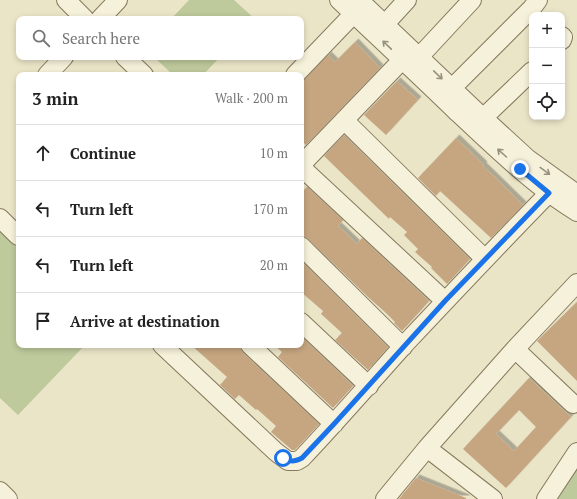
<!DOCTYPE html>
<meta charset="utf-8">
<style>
:root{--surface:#fff;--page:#f2f2f2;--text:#222;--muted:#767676;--line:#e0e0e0}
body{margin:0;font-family:"PT Serif",serif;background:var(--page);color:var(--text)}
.controls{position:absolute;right:12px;top:12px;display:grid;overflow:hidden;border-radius:8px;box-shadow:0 2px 6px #0003}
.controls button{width:36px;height:36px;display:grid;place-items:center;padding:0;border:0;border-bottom:1px solid var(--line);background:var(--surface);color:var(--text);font:20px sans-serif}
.stop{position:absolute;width:12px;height:12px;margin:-9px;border:3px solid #1a73e8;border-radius:50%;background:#fff}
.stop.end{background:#1a73e8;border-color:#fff;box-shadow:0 1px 4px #0008}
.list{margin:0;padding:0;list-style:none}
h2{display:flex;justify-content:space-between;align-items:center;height:52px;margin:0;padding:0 16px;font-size:17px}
h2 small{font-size:13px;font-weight:400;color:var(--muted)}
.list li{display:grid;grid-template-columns:26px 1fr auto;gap:12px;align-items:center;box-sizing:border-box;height:56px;padding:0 16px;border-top:1px solid var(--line)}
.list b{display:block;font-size:15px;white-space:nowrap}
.list em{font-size:13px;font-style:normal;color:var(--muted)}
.icon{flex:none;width:22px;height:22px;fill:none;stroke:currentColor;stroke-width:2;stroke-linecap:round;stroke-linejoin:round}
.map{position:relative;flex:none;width:577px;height:499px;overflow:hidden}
.search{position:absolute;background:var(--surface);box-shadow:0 2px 6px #0003;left:16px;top:16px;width:288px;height:44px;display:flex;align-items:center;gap:10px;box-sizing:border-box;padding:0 14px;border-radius:8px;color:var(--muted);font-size:15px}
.panel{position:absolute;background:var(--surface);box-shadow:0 2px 6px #0003;left:16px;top:72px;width:288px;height:276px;border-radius:8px}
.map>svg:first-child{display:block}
.green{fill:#bec99c}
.building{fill:#c6a681;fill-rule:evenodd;filter:url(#shadow)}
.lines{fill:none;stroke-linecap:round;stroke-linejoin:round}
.minor-casing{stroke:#86785e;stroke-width:20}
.minor{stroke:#f6f1da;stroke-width:18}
.oneway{stroke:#96907e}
.route{stroke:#1a73e8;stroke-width:5}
</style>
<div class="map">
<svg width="577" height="499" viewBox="0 0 577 499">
<defs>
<filter id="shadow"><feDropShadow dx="3.5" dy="-3.5" stdDeviation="0" flood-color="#0004"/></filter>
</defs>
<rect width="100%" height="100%" fill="#ebe5c8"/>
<path class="green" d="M189,0H234L255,19H171Z
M154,57H220L203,75H173Z
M0,219L19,237V345H85L18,415L0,398Z
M577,469V499H557Z"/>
<path class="building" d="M355,42L380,68L306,145L301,140V83L328,55L335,62Z
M397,81L418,100L386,135L364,115Z
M344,135L470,259L447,284L431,268L432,267L415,252L418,249L404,235L407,232L390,217L389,219L324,156Z
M456,138L484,165L483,166L523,205L491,238L440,191L436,196L418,178Z
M307,187L343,220L338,226L357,244L362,238L429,301L402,331L394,323L395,322L386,313L369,298L308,239L304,236H301V193Z
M301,261L388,347L368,370L335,340L342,333L321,314L323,311L301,292Z
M577,302V381L537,341Z
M301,336L353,386L333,408L278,357L282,352L274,345H301Z
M191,345H240V348L243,353L319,424L295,450H292L271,432L276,426L257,409L256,410L239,395L235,399L220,385L227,377Z
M529,378L571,417L506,488L463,449ZM519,410L536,427L514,451L496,434Z
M416,478L466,498V499H399Z"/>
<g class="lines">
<g class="minor-casing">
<path id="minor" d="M66,0L85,19
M339,0C379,38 419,75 458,113C496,148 533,185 577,212
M359,0L478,113L527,158L577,194
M100,19L118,0
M385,24L407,0
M562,36L563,37L562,40
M125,57L144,75
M419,57L472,0
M47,75L64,57
M295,75L362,5
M452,88L532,8L538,0
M483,118L532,71
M344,120L485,259
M301,165L402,60
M301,167L445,301
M0,218L18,236
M301,246L403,347
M301,322L369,386
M162,345L276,452L288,461H297L302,458C337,421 370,383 404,345C452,294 500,243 549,193
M250,345L334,424
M515,349L573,404
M427,448L515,349L577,283
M0,491L8,499
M385,499L427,448L493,499
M546,499L577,452"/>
</g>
<use href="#minor" class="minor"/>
</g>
<defs><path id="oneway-shaft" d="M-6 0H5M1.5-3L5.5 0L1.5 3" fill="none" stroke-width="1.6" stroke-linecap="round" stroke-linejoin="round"/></defs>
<g class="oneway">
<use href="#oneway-shaft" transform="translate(387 45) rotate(-136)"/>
<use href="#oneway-shaft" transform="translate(438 75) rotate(44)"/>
<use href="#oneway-shaft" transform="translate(502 153) rotate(-138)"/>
<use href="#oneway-shaft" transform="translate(545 171) rotate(36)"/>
</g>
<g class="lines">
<path class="route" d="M283,458C290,462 294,462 302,458L334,424L445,301L549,193L520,169"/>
</g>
</svg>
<div class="controls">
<button>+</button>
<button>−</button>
<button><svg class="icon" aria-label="locate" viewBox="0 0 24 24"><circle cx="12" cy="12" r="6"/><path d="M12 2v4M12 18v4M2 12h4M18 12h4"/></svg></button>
</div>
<div class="stop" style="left:283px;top:458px"></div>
<div class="stop end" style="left:520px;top:169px"></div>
<div class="search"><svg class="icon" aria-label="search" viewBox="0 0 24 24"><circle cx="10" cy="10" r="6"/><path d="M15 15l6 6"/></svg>Search here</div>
<section class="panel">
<h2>3 min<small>Walk · 200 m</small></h2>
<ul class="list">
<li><svg class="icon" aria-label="ahead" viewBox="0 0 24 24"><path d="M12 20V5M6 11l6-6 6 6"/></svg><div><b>Continue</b></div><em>10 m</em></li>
<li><svg class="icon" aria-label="left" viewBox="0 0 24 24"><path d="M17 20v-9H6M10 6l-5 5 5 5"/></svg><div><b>Turn left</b></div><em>170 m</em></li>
<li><svg class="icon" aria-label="left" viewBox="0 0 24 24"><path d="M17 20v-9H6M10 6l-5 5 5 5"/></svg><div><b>Turn left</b></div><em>20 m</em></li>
<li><svg class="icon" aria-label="arrive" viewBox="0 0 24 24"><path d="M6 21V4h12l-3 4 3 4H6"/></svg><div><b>Arrive at destination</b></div></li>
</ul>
</section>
</div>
